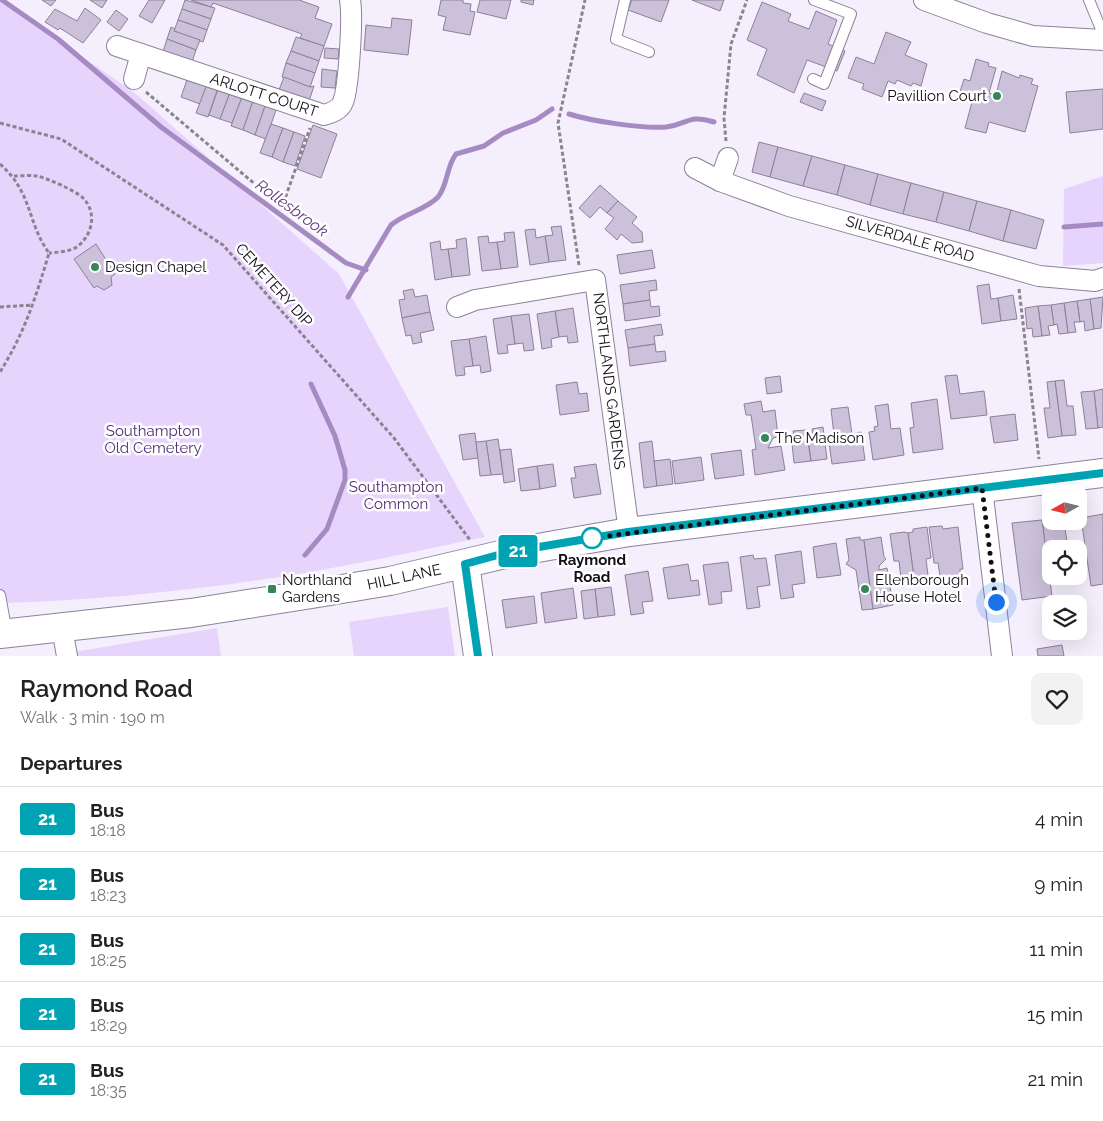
<!DOCTYPE html>
<meta charset="utf-8">
<style>
:root{--surface:#fff;--page:#f2f2f2;--text:#222;--muted:#767676;--line:#e0e0e0}
body{margin:0;font-family:Raleway,sans-serif;background:var(--page);color:var(--text);height:100vh;display:flex;flex-direction:column;font-size:19px;white-space:nowrap}
*{box-sizing:border-box;margin:0}
p{font-size:16px;color:var(--muted)}
.icon{flex:none;width:28px;height:28px;fill:none;stroke:currentColor;stroke-width:2;stroke-linecap:round;stroke-linejoin:round}
.map{position:relative;height:656px;overflow:hidden}
.details{display:flex;flex-direction:column;background:var(--surface);flex:1}
.details>*{flex:none}
.badge{padding:0 10px;border-radius:4px;font-size:18px;line-height:32px}
.needle{width:32px;rotate:262deg}
.tools{position:absolute;left:1042px;top:485px;display:grid;gap:10px}
.tools a{display:grid;place-items:center;width:45px;height:45px;border-radius:10px;background:var(--surface);box-shadow:0 5px 20px #0002;font-size:25px}
.you{position:absolute;width:25px;height:25px;margin:-12px;border:4px solid #fff;border-radius:50%;background:#1a73e8;box-shadow:0 0 0 8px #1a73e833}
.map>.badge{position:absolute;translate:-50% -50%;box-shadow:0 0 0 2px #fff}
h2{padding:0 20px;font-size:19px;line-height:45px}
.round{display:grid;place-items:center;flex:none;width:52px;height:52px;border-radius:10px;background:var(--page)}
.overview{display:flex;align-items:center;justify-content:space-between;height:85px;padding:0 20px}
h1{font-size:24px;font-weight:600;line-height:38px}
ul{padding:0;list-style:none}
li{display:flex;align-items:center;gap:15px;height:65px;padding:0 20px;border-top:1px solid var(--line)}
li div{flex:1}
li b{display:block;font-size:19px}
li em{font-style:normal}
li .badge{min-width:55px;font-weight:700;text-align:center}
.map>svg:first-child{display:block}
.green{fill:#e6d4fc}
.lines{fill:none;stroke-linecap:round;stroke-linejoin:round}
.stream{stroke:#a58bc2;stroke-width:5}
.building{fill:#ccc1da;stroke:#8b8198}
.lane-casing{stroke:#8c8299;stroke-width:12}
.street-casing{stroke:#8c8299;stroke-width:22}
.secondary-casing{stroke:#8c8299;stroke-width:30}
.path{stroke:#89848f;stroke-width:3;stroke-dasharray:4 2.5;stroke-linecap:butt}
.lane{stroke:#fff;stroke-width:10}
.street{stroke:#fff;stroke-width:20}
.secondary{stroke:#fff;stroke-width:28}
.line-casing{stroke:#fff;stroke-width:11}
.line{stroke:#00a3b4;stroke-width:8}
.walk{stroke:#120e16;stroke-width:5;stroke-dasharray:0 9}
.poi-dot{fill:#358759;stroke:#fff;stroke-width:2}
.stop-dot{fill:#fff;stroke:#00a3b4;stroke-width:2.5}
.labels{text-anchor:middle;dominant-baseline:central;stroke-width:5;stroke-linejoin:round;paint-order:stroke}
.street-label{font-size:15px;fill:#120e16;stroke:#fff}
.poi-label{font-size:15px;fill:#120e16;stroke:#fff;text-anchor:start}
.park-label{font-size:15px;fill:#512e71;stroke:#fff}
.stop-label{font-size:15px;font-weight:bold;fill:#120e16;stroke:#fff}
.water-label{font-size:16px;font-style:italic;fill:#5f3c80;stroke:#fff}
</style>
<div class="map">
<svg width="1103" height="656" viewBox="0 0 1103 656">
<rect width="100%" height="100%" fill="#f5eefd"/>
<g class="green">
<path d="M0,0L135,93L339,274L485,537C426,549 368,562 310,572C208,589 103,600 0,603Z"/>
<path d="M1103,176V263L1063,266L1064,189Z"/>
<path d="M448,607L455,656H354L349,622Z"/>
<path d="M217,628L221,656H74V652Z"/>
</g>
<g class="lines">
<g class="stream">
<path d="M2,0L58,39L161,127L346,263L366,270"/>
<path d="M569,114C591,121 643,129 666,127C689,124 688,114 714,122"/>
<path d="M1064,227L1103,224"/>
<path d="M348,297L391,225C405,213 426,210 438,197C448,185 446,167 456,154L484,146L503,133L536,120L552,109"/>
<path d="M305,555L327,529L345,480V470L335,436L311,384"/>
</g>
</g>
<g class="building">
<path d="M42,0H56L51,6Z"/>
<path d="M90,0H107L102,8Z"/>
<path d="M149,0H165L152,23L139,16Z"/>
<path d="M185,0L215,8L211,19L182,9Z"/>
<path d="M191,0H299L319,7L315,18L332,24L324,46L300,38L302,34L213,3L211,7Z"/>
<path d="M441,0H463V3L471,4L470,11L475,12L470,35L443,30L446,17L438,15Z"/>
<path d="M480,0H511L506,19L477,12Z"/>
<path d="M521,0H534L533,5L521,2Z"/>
<path d="M632,0H669L661,22L628,10Z"/>
<path d="M692,0H724L720,11Z"/>
<path d="M762,2L791,14L788,21L809,29L816,11L837,20L828,44L845,51L837,71L807,60L794,93L757,75L767,49L747,40Z"/>
<path d="M85,8L101,20L83,43L60,28L58,30L45,22L55,9L77,21Z"/>
<path d="M182,9L211,19L207,30L178,20Z"/>
<path d="M116,10L128,19L119,31L107,22Z"/>
<path d="M392,18L412,20L408,55L364,50L366,25L391,28Z"/>
<path d="M178,20L207,30L203,42L174,31Z"/>
<path d="M171,27L175,29L174,31L200,40L196,50L167,39Z"/>
<path d="M886,32L911,42L905,55L927,64L921,86L913,83L911,86L897,80L895,84L888,81L882,97L862,89L864,84L848,78L856,57L874,64Z"/>
<path d="M296,37L324,46L319,61L291,51Z"/>
<path d="M167,39L196,50L192,62L163,52Z"/>
<path d="M325,48L339,49L338,59L324,58Z"/>
<path d="M291,51L319,61L315,73L286,63Z"/>
<path d="M976,59L989,63L988,66L996,68L989,93L996,95L1002,71L1019,78L1020,75L1033,79L1031,84L1038,86L1025,132L989,122L986,133L965,128L972,102L958,98L964,79L970,81Z"/>
<path d="M286,63L315,73L310,87L282,77Z"/>
<path d="M322,69L337,71L335,88L321,87Z"/>
<path d="M188,77L207,84L200,104L181,97Z"/>
<path d="M284,77L310,87L314,86L309,101L279,90Z"/>
<path d="M207,84L218,88L208,117L196,113Z"/>
<path d="M219,86L231,90L220,119L209,115Z"/>
<path d="M1103,89V129L1070,133L1066,92Z"/>
<path d="M231,90L243,95L232,123L220,119Z"/>
<path d="M804,93L826,101L822,111L800,102Z"/>
<path d="M242,97L253,101L243,130L231,126Z"/>
<path d="M253,101L265,106L255,135L243,130Z"/>
<path d="M265,106L276,110L266,139L255,135Z"/>
<path d="M271,124L283,128L272,157L260,153Z"/>
<path d="M313,125L337,134L321,178L297,169Z"/>
<path d="M283,128L294,132L283,162L272,157Z"/>
<path d="M294,132L305,136L295,166L283,162Z"/>
<path d="M759,142L778,147L770,177L752,172Z"/>
<path d="M778,147L812,156L803,186L770,177Z"/>
<path d="M812,156L845,165L837,195L803,186Z"/>
<path d="M845,165L878,174L870,205L837,195Z"/>
<path d="M878,174L911,183L903,214L870,205Z"/>
<path d="M911,183L944,192L936,222L903,214Z"/>
<path d="M600,185L618,201L607,213L600,207L590,218L579,208Z"/>
<path d="M944,192L977,201L969,231L936,222Z"/>
<path d="M618,201L637,217L632,223L642,232L643,242L632,243L621,234L617,240L605,229L614,218L607,213Z"/>
<path d="M977,201L1011,210L1003,241L969,231Z"/>
<path d="M1011,210L1044,220L1036,249L1003,241Z"/>
<path d="M561,226L566,260L549,262L545,236L553,235L551,227Z"/>
<path d="M535,229L536,238L545,236L549,262L530,265L525,230Z"/>
<path d="M514,232L518,267L501,269L497,242L505,241L504,233Z"/>
<path d="M488,236L489,243L497,242L501,269L482,271L478,237Z"/>
<path d="M466,238L470,275L452,277L448,249L457,248L456,240Z"/>
<path d="M440,241L441,250L448,249L452,277L435,280L430,243Z"/>
<path d="M96,244L115,274L111,277L112,285L104,290L97,286L94,288L74,259Z"/>
<path d="M652,250L655,268L620,274L617,255Z"/>
<path d="M656,280L657,290L649,291L650,300L623,304L620,285Z"/>
<path d="M989,284L991,299L998,298L1001,321L982,324L977,286Z"/>
<path d="M413,289L415,297L427,295L430,312L402,318L399,300L405,299L403,291Z"/>
<path d="M1013,295L1017,319L1001,321L998,298Z"/>
<path d="M1103,297L1101,328L1094,329L1090,299Z"/>
<path d="M1090,299L1094,329L1085,331L1084,321L1080,322L1077,301Z"/>
<path d="M650,300L651,307L659,306L660,316L625,321L623,304Z"/>
<path d="M1077,301L1080,322H1074L1076,332L1068,333L1064,303Z"/>
<path d="M1064,303L1068,333L1059,334L1057,324L1054,325L1051,305Z"/>
<path d="M1051,305L1054,325L1048,326L1050,335L1042,336L1038,306Z"/>
<path d="M1038,306L1042,336L1033,337L1032,328L1027,329L1025,308Z"/>
<path d="M573,308L578,342L568,343L567,336L559,337L555,311Z"/>
<path d="M555,311L559,337L551,339L552,347L542,349L537,314Z"/>
<path d="M430,312L434,330L420,333L422,342L413,344L411,335L406,336L402,318Z"/>
<path d="M529,314L534,350L524,351L523,343L515,344L511,316Z"/>
<path d="M511,316L515,344L507,345L508,353L498,354L493,319Z"/>
<path d="M661,324L663,335L654,336L655,344L628,348L625,330Z"/>
<path d="M486,336L491,371L481,373L480,365L473,366L469,339Z"/>
<path d="M469,339L473,366L464,367L465,375L456,376L451,341Z"/>
<path d="M655,344L656,352L665,351L666,361L630,366L628,348Z"/>
<path d="M957,375L960,394L984,391L987,415L951,419L945,376Z"/>
<path d="M780,376L782,392L767,394L765,378Z"/>
<path d="M1064,380L1067,406H1073L1076,435L1062,436L1055,381Z"/>
<path d="M1055,381L1062,436L1048,438L1044,408H1050L1047,382Z"/>
<path d="M577,382L579,394L587,393L589,411L560,415L556,385Z"/>
<path d="M1103,389V427L1098,428L1094,391Z"/>
<path d="M1094,391L1098,428L1086,429L1081,392Z"/>
<path d="M937,399L943,449L913,453L910,428L914,427L911,403Z"/>
<path d="M761,401L763,412L775,410L778,437L773,438L768,448L781,446L785,470L755,475L752,450L756,449L751,415H746L744,404Z"/>
<path d="M888,404L891,429L900,428L904,455L873,460L869,432L875,431L874,427L878,426L875,406Z"/>
<path d="M848,407L852,434L861,432L865,460L832,464L828,436L834,435L831,409Z"/>
<path d="M1015,414L1018,440L994,443L990,417Z"/>
<path d="M823,427L827,459L811,461L808,437L813,436L812,429Z"/>
<path d="M806,430L811,461L794,463L791,434H794L793,431Z"/>
<path d="M475,433L478,458L463,460L459,435Z"/>
<path d="M498,439L503,474L491,475L486,441Z"/>
<path d="M486,441L491,475L480,476L476,442Z"/>
<path d="M652,441L657,486L644,488L639,443Z"/>
<path d="M511,449L515,481L504,483L500,450Z"/>
<path d="M741,450L744,475L715,479L711,454Z"/>
<path d="M701,457L704,480L675,484L672,461Z"/>
<path d="M670,459L673,484L657,486L654,461Z"/>
<path d="M553,464L556,486L540,489L537,466Z"/>
<path d="M596,464L601,494L574,498L571,478H576L574,467Z"/>
<path d="M537,466L540,489L521,491L518,469Z"/>
<path d="M1103,514V584L1091,586L1081,518Z"/>
<path d="M1051,518V521H1064L1068,549H1051V563L1050,554L1046,555L1042,520Z"/>
<path d="M1042,520L1052,596L1022,600L1012,523Z"/>
<path d="M942,526L943,529L958,527L963,569H960L961,581L941,583L938,563H934L929,527Z"/>
<path d="M927,527L931,558L926,559L929,583L915,585L908,533L913,532V529Z"/>
<path d="M904,532L908,533L915,585L902,587L899,561H894L890,534Z"/>
<path d="M860,537V540H864L873,609L862,610L856,570L846,564L849,560L846,539Z"/>
<path d="M881,537L884,557L886,559L879,566V570L887,568L893,605L873,609L864,540Z"/>
<path d="M836,543L841,575L817,578L813,547Z"/>
<path d="M801,551L805,583L792,585L794,597L781,599L775,555Z"/>
<path d="M753,555L754,559L766,558L770,585L757,587L760,607L747,609L740,557Z"/>
<path d="M728,562L732,591L721,592L722,603L709,605L703,565Z"/>
<path d="M688,564L691,581L698,580L700,595L668,599L663,568Z"/>
<path d="M648,571L653,601L642,602L644,613L631,615L625,575Z"/>
<path d="M611,587L615,615L598,617L595,589Z"/>
<path d="M573,588L577,618L545,623L541,593Z"/>
<path d="M595,589L598,617L584,619L581,591Z"/>
<path d="M534,596L537,623L506,628L502,600Z"/>
<path d="M1062,645L1064,656H1038L1037,649Z"/>
</g>
<g class="lines">
<defs>
<g id="lane">
<path d="M625,0L616,39L649,52"/>
<path d="M1089,0L1103,34"/>
<path d="M813,79L824,84L851,14L814,0"/>
<path d="M0,595L7,633"/>
</g>
<g id="street">
<path d="M924,0L987,23L1033,36L1103,40"/>
<path d="M117,46L324,115C331,113 340,110 343,102C349,87 353,17 350,0"/>
<path d="M134,79L141,54"/>
<path d="M695,168L720,181L789,206L1039,276L1095,281L1103,278"/>
<path d="M720,181L728,158"/>
<path d="M457,307L475,300L595,280L629,532"/>
<path d="M982,488L1002,656"/>
<path d="M62,628L67,656"/>
</g>
<g id="secondary">
<path d="M465,564L478,656"/>
<path d="M0,634L191,613L318,593L390,581L509,553L629,532L1103,473"/>
</g>
</defs>
<use href="#lane" class="lane-casing"/>
<use href="#street" class="street-casing"/>
<use href="#secondary" class="secondary-casing"/>
<g class="path">
<path d="M146,92L282,207L310,128"/>
<path d="M0,123L61,139L223,245L394,438L470,540"/>
<path d="M726,141L724,118L731,44L747,0"/>
<path d="M0,164C33,193 27,223 49,253C36,297 24,334 0,372"/>
<path d="M14,176C21,176 30,175 37,176C47,178 76,191 83,198C97,212 93,234 78,246C71,252 58,252 49,253"/>
<path d="M579,265L558,123L585,0"/>
<path d="M1019,289L1039,459"/>
<path d="M0,307L33,305"/>
</g>
<use href="#lane" class="lane"/>
<use href="#street" class="street"/>
<use href="#secondary" class="secondary"/>
</g>
<g class="lines">
<defs>
<path id="line" d="M478,656L465,564L509,552L628,532L1103,473"/>
</defs>
<use href="#line" class="line-casing"/>
<use href="#line" class="line"/>
<path class="walk" d="M592,538L982,488L996,602"/>
</g>
<g class="poi-dot">
<circle cx="997" cy="96" r="5"/>
<circle cx="95" cy="267" r="5"/>
<circle cx="765" cy="438" r="5"/>
<rect x="267" y="584" width="10" height="10" rx="2.5"/>
<circle cx="865" cy="589" r="5"/>
</g>
<circle class="stop-dot" cx="592" cy="538" r="10"/>
<g class="labels">
<g class="street-label">
<text transform="translate(264 95) rotate(18)">ARLOTT COURT</text>
<text transform="translate(910 239) rotate(16)">SILVERDALE ROAD</text>
<text transform="translate(274 285) rotate(48)">CEMETERY DIP</text>
<text transform="translate(609 381) rotate(83)">NORTHLANDS GARDENS</text>
<text transform="translate(404 577) rotate(-12)">HILL LANE</text>
</g>
<g class="poi-label">
<text x="987" y="96" text-anchor="end">Pavillion Court</text>
<text x="105" y="267">Design Chapel</text>
<text x="775" y="438">The Madison</text>
<text x="282" y="580">Northland<tspan x="282" dy="17">Gardens</tspan></text>
<text x="875" y="580">Ellenborough<tspan x="875" dy="17">House Hotel</tspan></text>
</g>
<g class="park-label">
<text x="153" y="431">Southampton<tspan x="153" dy="17">Old Cemetery</tspan></text>
<text x="396" y="487">Southampton<tspan x="396" dy="17">Common</tspan></text>
</g>
<g class="stop-label">
<text x="592" y="560">Raymond<tspan x="592" dy="17">Road</tspan></text>
</g>
<g class="water-label">
<text transform="translate(292 208) rotate(36)">Rollesbrook</text>
</g>
</g>
</svg>
<div class="tools">
<a><svg class="needle" viewBox="-14 -14 28 28"><path d="M0-13l5 13h-10z" fill="#e53935"/><path d="M0 13l5-13h-10z" fill="#767676"/></svg></a>
<a><svg class="icon" aria-label="locate" viewBox="0 0 24 24"><circle cx="12" cy="12" r="6"/><path d="M12 2v4M12 18v4M2 12h4M18 12h4"/></svg></a>
<a><svg class="icon" aria-label="layers" viewBox="0 0 24 24"><path d="M12 4l9 5-9 5-9-5zM3 14l9 5 9-5"/></svg></a>
</div>
<div class="you" style="left:996px;top:602px"></div>
<b class="badge" style="left:518px;top:551px;background:#00a3b4;color:#fff">21</b>
</div>
<section class="details">
<div class="overview"><div><h1>Raymond Road</h1><p>Walk · 3 min · 190 m</p></div><a class="round"><svg class="icon" aria-label="heart" viewBox="0 0 24 24"><path d="M12 20l-8-8c-3-5 5-10 8-4 3-6 11-1 8 4z"/></svg></a></div>
<h2>Departures</h2>
<ul>
<li><span class="badge" style="background:#00a3b4;color:#fff">21</span><div><b>Bus</b><p>18:18</p></div><em>4 min</em></li>
<li><span class="badge" style="background:#00a3b4;color:#fff">21</span><div><b>Bus</b><p>18:23</p></div><em>9 min</em></li>
<li><span class="badge" style="background:#00a3b4;color:#fff">21</span><div><b>Bus</b><p>18:25</p></div><em>11 min</em></li>
<li><span class="badge" style="background:#00a3b4;color:#fff">21</span><div><b>Bus</b><p>18:29</p></div><em>15 min</em></li>
<li><span class="badge" style="background:#00a3b4;color:#fff">21</span><div><b>Bus</b><p>18:35</p></div><em>21 min</em></li>
</ul>
</section>
